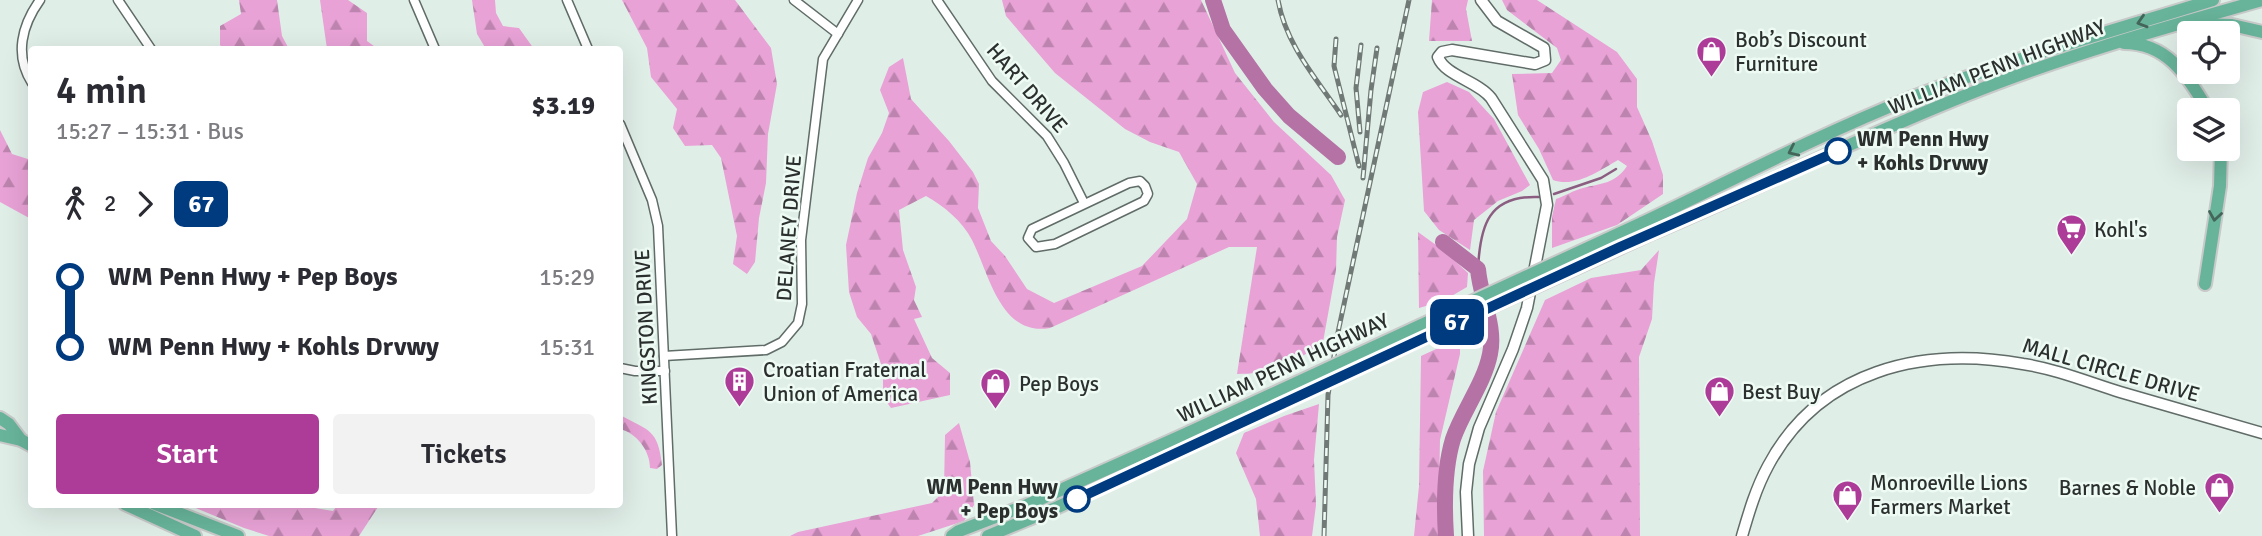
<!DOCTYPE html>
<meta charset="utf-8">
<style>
:root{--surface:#fff;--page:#f2f2f3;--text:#2b2b33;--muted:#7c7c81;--accent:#ad3c98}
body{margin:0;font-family:Signika,sans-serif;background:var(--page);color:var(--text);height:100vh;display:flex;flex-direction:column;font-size:26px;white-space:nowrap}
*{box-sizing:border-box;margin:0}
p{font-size:23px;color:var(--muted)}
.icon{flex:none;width:38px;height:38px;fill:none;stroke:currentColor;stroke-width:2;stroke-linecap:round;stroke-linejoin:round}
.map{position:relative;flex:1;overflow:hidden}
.panel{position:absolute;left:28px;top:46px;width:595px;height:462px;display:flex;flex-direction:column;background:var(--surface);border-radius:7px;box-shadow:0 7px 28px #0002}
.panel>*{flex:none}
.badge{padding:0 14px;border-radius:10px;font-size:24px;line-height:46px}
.buttons{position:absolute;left:2177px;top:21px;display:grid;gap:14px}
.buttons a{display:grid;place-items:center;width:63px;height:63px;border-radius:7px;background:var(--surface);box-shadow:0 7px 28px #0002;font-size:35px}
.map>.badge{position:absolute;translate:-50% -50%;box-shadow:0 0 0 4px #fff}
.legs{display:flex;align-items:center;gap:10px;height:77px;padding:0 28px;font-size:23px}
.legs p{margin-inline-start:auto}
.overview{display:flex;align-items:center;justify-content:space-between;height:119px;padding:0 28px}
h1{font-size:38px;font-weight:600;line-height:52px}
.action{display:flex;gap:14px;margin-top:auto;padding:14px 28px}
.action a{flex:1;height:80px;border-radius:7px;background:var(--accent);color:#fff;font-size:28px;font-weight:600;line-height:80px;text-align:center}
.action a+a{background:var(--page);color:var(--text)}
ul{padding:0 28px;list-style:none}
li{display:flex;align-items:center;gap:24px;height:70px;font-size:26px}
li i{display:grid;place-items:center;width:10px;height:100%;margin:0 9px;background:currentColor}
li i::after{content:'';width:18px;height:18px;margin:-9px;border:5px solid;border-radius:50%;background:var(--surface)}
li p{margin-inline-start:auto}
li:first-child i{background:linear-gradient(#0000 50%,currentColor 0)}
li:last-child i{background:linear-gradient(currentColor 50%,#0000 0)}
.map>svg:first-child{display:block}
.forest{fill:url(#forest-firs)}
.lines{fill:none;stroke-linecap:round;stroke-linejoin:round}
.stream{stroke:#8b5e81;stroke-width:2.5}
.river{stroke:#b472a5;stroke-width:16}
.minor-casing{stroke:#606c67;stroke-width:11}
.tertiary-casing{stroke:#606c67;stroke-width:13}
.trunk-casing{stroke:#c8c9c9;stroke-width:16}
.minor{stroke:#fff;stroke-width:8}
.tertiary{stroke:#fff;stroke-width:10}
.trunk{stroke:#68b49b;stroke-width:12}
.rail-casing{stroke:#717976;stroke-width:5}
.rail{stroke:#eefbf5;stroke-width:2.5;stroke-dasharray:8;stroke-linecap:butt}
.trunk-bridge-casing{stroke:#c8c9c9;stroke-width:16;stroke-linecap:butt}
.trunk-bridge{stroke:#68b49b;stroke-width:12}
.oneway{stroke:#43655a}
.line-1-casing{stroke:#fff;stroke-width:16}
.line-1{stroke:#003b80;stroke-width:10}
.stop-1-dot{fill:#fff;stroke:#003b80;stroke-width:3.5}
.labels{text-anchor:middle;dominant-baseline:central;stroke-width:5;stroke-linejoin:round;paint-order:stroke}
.poi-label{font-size:21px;fill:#2b302e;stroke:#eefbf5;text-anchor:start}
.street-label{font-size:21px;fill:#2b302e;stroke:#eefbf5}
.stop-label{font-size:21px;font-weight:bold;fill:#2b302e;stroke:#eefbf5;text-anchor:start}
</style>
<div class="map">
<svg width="2262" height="536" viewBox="0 0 2262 536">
<defs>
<pattern id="forest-firs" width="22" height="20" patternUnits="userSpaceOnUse" patternTransform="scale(1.75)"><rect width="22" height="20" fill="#e8a2d6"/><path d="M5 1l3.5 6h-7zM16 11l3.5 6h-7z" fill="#bc84ae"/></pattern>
</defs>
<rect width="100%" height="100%" fill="#e0eee8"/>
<g class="forest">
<path d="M239,0H277L282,36L289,49H223L220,45V26L241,14Z"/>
<path d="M320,0H348L367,13V41L378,49H327Z"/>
<path d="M472,0H495L496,13L503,26L519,28L534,49H486L477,34Z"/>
<path d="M622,0H735L771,48L777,84L768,134L766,183L759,218L755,262L747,274L733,264L737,236L721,158L712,145L685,146L673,128L677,109L651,77L647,48Z"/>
<path d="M1002,0H1201L1235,73L1274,122L1331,175L1345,200L1337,237L1336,270L1323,342C1289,366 1279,373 1237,374L1257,247H1229L1050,328C1000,337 989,273 972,240C962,221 944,206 926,196L899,210L903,250L916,287L914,300L922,317L914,319L932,358L950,373V395L891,408L883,397V370L871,334L857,317L849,292L846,245L857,193L868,158L882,133L889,113L880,90L889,67L903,58L911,99L949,141L973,172L979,184L978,208L991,241L1005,256L1027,289L1054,303L1142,266L1187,219L1197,184L1179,152L1150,142L1125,129L1055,73L1006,16Z"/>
<path d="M1432,0H1468L1466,9L1472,41H1429Z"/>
<path d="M1502,0H1537L1617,52L1637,79V107L1652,141L1663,175V194L1617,225L1552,248V217L1556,199C1565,196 1574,190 1583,188C1602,183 1615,184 1627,166L1618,160C1599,171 1575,188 1553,180L1539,149L1518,115L1512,74L1552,73L1561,60L1557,48L1507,10Z"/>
<path d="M1447,82L1469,92L1494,119L1530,185L1522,191L1498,201L1474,220L1470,250L1439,230L1424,211L1418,112L1423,92Z"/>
<path d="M0,130L12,154L31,160V219L0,202Z"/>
<path d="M1418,232L1443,250L1468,273L1467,287L1443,301L1419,308Z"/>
<path d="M1659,250L1654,283L1652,319L1639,357L1640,536H1484L1483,471L1496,412L1545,300L1591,278L1641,270Z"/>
<path d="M1460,338V354L1440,440L1438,536H1414L1419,486L1421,356Z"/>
<path d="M1319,404L1314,460L1316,505L1312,536H1260L1256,499L1236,453L1244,433L1284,416Z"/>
<path d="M620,415C649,431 658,429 662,465L657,469L650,468C650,450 636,433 620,429Z"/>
<path d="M959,423L970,462L974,505L964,521L918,536H790L798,532L932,503L944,491L945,435Z"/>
<path d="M186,504H291L333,511L338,504H380L359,536H269L244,528Z"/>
</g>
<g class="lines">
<g class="stream">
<path d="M1554,194L1601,178L1616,169"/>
<path d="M1478,269C1480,226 1488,195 1539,197"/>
</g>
<g class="river">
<path d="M1213,0L1223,30L1265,89L1289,116L1338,157"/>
<path d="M1443,242L1478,269C1480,297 1496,325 1490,354C1484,384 1463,410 1453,439C1444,469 1444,505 1446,536"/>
</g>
<defs>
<g id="minor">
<path d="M118,0L151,49"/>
<path d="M414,0L435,49"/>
<path d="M567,0L588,49"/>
<path d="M794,0L838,34"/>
<path d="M937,0L992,81L1047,136L1064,163L1084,203"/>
<path d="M32,83C14,55 22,25 40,0"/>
<path d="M620,124L652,200L658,226L672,536"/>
<path d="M1140,181L1145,186L1148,194L1144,201L1055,244L1036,247L1028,238L1032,229L1129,183Z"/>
<path d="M664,356L766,350L782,342L798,323L802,304L801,240L823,59L858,0"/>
<path d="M620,368L635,371H665"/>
</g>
<g id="tertiary">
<path d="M1468,536L1466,492L1469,464L1479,428L1513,349L1527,308L1547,205L1543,180L1491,98C1478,81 1445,76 1438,57L1442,52L1452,50L1535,64L1545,60L1544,48L1497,21L1481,0"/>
<path d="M1742,536C1749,512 1756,488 1768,466C1819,370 1922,346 2023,364C2056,369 2088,382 2120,392C2167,406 2215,419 2262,433"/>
</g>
<g id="trunk">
<path d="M2192,24L2232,25L2262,32"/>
<path d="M2124,43C2168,43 2187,76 2208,110"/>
<path d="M1642,223C1732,180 1821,134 1913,97C2011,59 2112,31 2213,0"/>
<path d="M1648,235C1755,190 1860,137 1969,94C2064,56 2163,28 2262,0"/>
<path d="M2205,284L2220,186L2221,149"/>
<path d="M0,418L9,424L21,440"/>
<path d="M0,435L21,440L32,446"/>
<path d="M125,504L195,536"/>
<path d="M155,504L238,536"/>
<path d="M952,536L959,531L1027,505L1190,432"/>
<path d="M988,536L1058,507L1195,443"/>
</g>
</defs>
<use href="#minor" class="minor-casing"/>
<use href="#tertiary" class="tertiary-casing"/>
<use href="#trunk" class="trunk-casing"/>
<use href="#minor" class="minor"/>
<use href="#tertiary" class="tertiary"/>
<use href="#trunk" class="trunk"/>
<defs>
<g id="rail">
<path d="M1278,0C1286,45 1316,78 1341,115"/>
<path d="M1336,39L1334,66L1359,166"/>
<path d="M1360,132L1356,88L1361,45"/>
<path d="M1363,178L1371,90L1377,48"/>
<path d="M1324,536L1328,395L1337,337L1409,0"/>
</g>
</defs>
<use href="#rail" class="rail-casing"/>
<use href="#rail" class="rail"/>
<defs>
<g id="trunk-bridge">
<path d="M1190,432L1642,223"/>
<path d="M1195,443L1648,235"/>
</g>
</defs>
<use href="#trunk-bridge" class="trunk-bridge-casing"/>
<use href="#trunk-bridge" class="trunk-bridge"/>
</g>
<defs><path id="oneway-chevron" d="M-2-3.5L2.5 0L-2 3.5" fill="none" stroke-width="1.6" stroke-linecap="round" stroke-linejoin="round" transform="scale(1.75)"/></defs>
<g class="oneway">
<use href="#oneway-chevron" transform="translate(2142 22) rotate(163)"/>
<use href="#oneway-chevron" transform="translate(1793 151) rotate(155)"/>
<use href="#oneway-chevron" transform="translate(2215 216) rotate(99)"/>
</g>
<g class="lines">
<defs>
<path id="line-1" d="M1077,499L1620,247L1838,151"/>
</defs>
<use href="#line-1" class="line-1-casing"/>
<use href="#line-1" class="line-1"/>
</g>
<defs>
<symbol id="shop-pin" viewBox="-11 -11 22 30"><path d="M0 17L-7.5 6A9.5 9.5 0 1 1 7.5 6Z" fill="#ad3c98" stroke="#eefbf5"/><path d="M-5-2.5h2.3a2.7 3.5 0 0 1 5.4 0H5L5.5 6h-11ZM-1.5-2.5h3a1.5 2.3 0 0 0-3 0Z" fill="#fff"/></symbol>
<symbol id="supermarket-pin" viewBox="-11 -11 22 30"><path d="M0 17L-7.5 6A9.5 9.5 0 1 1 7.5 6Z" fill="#ad3c98" stroke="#eefbf5"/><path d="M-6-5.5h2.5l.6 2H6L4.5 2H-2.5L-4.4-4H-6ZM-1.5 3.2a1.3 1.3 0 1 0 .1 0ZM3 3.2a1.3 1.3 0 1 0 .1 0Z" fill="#fff"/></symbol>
<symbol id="building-pin" viewBox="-11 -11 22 30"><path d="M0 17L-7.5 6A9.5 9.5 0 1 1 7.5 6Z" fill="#ad3c98" stroke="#eefbf5"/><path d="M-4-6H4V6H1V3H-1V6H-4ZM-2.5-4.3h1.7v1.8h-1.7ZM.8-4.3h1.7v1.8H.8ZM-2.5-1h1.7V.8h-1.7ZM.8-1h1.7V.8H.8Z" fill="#fff"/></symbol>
</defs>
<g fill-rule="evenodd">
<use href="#shop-pin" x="1694" y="34" width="35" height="47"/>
<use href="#supermarket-pin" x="2054" y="212" width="35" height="47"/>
<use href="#building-pin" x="722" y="364" width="35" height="47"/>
<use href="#shop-pin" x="978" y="366" width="35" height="47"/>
<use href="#shop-pin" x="1702" y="374" width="35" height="47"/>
<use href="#shop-pin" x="2202" y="470" width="35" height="47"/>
<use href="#shop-pin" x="1830" y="478" width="35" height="47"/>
</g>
<g class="stop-1-dot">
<circle cx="1838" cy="151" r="12"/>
<circle cx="1077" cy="499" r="12"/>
</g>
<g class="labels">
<g class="poi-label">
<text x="1735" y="40">Bob’s Discount<tspan x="1735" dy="24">Furniture</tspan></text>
<text x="2094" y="230">Kohl's</text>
<text x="763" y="370">Croatian Fraternal<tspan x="763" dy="24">Union of America</tspan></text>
<text x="1019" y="384">Pep Boys</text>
<text x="1742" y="392">Best Buy</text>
<text x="1870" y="483">Monroeville Lions<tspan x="1870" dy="24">Farmers Market</tspan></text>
<text x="2196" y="488" text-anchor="end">Barnes &amp; Noble</text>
</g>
<g class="street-label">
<text transform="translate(1997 67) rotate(-21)">WILLIAM PENN HIGHWAY</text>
<text transform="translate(1027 88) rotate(49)">HART DRIVE</text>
<text transform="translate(789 228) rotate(-86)">DELANEY DRIVE</text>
<text transform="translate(646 327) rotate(-93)">KINGSTON DRIVE</text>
<text transform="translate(1283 368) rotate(-25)">WILLIAM PENN HIGHWAY</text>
<text transform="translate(2111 370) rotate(16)">MALL CIRCLE DRIVE</text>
</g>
<g class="stop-label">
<text x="1857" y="139">WM Penn Hwy<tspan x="1857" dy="24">+ Kohls Drvwy</tspan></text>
<text x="1058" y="487" text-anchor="end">WM Penn Hwy<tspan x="1058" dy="24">+ Pep Boys</tspan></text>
</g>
</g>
</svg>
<div class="buttons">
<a><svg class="icon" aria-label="locate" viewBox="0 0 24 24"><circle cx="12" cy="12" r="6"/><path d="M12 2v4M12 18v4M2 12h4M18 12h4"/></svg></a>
<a><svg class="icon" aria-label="layers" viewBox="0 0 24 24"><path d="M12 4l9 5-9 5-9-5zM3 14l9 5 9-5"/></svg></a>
</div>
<b class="badge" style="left:1457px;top:322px;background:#003b80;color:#fff">67</b>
<section class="panel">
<div class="overview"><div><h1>4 min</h1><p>15:27 – 15:31 · Bus</p></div><b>$3.19</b></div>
<div class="legs"><svg class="icon" aria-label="walk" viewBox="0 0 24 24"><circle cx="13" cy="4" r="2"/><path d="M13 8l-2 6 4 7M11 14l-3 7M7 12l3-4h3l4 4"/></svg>2<svg class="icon" aria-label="forward" viewBox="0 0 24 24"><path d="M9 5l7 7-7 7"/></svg><b class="badge" style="background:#003b80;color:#fff">67</b></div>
<ul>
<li><i style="color:#003b80"></i><b>WM Penn Hwy + Pep Boys</b><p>15:29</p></li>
<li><i style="color:#003b80"></i><b>WM Penn Hwy + Kohls Drvwy</b><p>15:31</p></li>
</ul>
<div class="action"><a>Start</a><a>Tickets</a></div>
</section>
</div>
